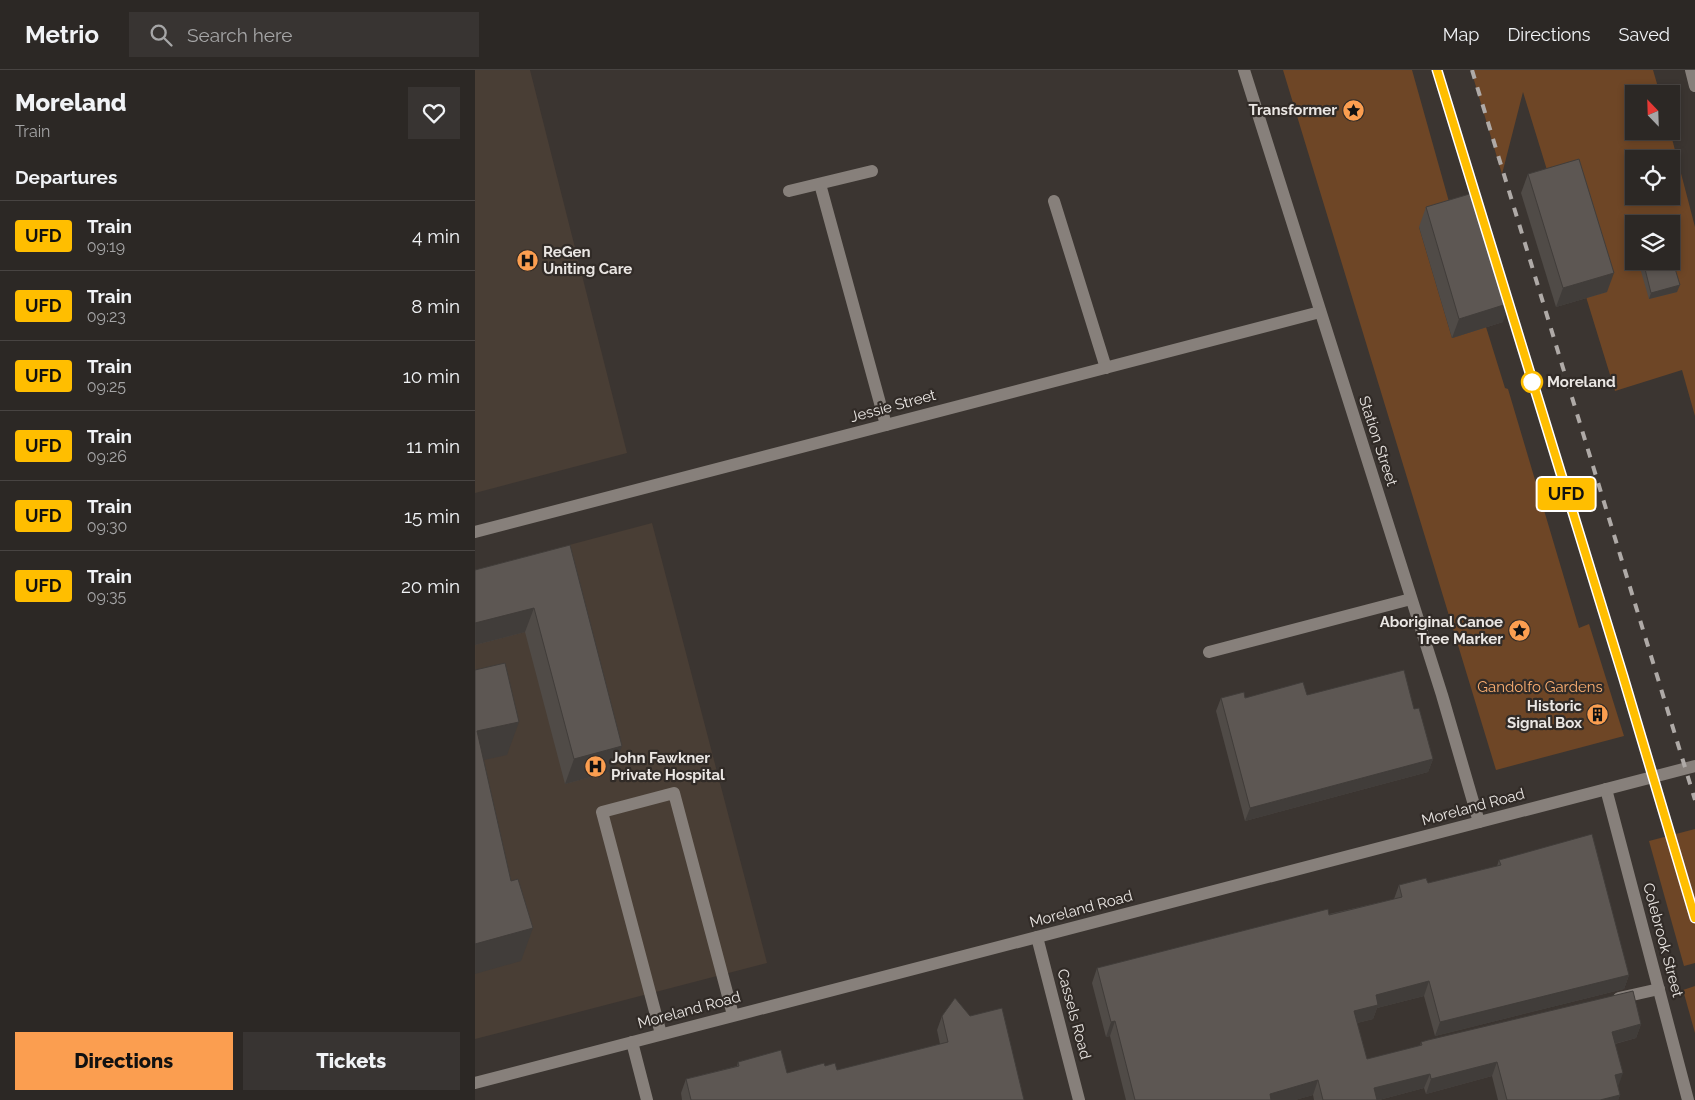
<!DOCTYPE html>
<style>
:root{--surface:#2c2825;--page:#383432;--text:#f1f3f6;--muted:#a6a6a7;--line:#484442;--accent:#fb9e50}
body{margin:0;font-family:Raleway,sans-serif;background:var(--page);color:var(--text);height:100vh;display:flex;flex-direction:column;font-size:19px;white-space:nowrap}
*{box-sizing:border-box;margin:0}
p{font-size:16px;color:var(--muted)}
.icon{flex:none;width:28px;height:28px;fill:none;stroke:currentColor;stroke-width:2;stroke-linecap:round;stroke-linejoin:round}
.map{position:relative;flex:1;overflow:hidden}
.sheet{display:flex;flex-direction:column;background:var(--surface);width:475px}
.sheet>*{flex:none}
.badge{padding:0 10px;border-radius:4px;font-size:18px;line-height:32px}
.needle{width:32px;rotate:337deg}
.controls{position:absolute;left:1150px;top:15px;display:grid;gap:10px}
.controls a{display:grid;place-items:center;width:55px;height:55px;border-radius:0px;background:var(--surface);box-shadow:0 2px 8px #0003,0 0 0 1px var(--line);font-size:25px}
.map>.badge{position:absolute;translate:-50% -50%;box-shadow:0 0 0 2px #fff}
h2{padding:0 15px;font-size:19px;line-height:45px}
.round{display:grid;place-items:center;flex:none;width:52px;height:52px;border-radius:0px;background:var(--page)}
.overview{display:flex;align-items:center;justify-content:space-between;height:85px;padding:0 15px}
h1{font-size:24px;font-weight:800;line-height:38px}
.action{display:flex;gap:10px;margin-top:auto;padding:10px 15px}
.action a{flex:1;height:58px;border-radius:0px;background:var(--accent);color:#111;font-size:20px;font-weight:800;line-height:58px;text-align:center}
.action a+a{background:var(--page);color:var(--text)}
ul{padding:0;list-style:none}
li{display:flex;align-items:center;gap:15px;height:70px;padding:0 15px;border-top:1px solid var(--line)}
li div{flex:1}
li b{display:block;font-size:19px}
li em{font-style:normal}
li .badge{min-width:55px;font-weight:700;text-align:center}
header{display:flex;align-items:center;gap:30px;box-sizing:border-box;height:70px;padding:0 25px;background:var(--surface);border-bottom:1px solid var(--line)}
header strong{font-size:24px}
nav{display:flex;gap:28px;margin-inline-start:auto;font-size:18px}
.search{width:350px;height:45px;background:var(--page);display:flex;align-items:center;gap:12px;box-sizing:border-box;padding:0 18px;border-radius:0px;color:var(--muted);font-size:19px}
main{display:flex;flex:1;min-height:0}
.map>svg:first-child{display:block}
.built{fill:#493e35}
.green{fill:#6e4626;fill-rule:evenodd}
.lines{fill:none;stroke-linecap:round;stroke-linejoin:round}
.service{stroke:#87807b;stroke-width:12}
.minor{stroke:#87807b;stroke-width:12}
.secondary{stroke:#87807b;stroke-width:12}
.rail{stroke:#afaaa7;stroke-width:4;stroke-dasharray:9 9;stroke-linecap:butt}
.wall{fill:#504b47}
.shaded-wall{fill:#413d3a}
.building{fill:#5d5753;stroke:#413d3a}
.line-casing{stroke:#fff;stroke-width:11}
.line{stroke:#ffbe00;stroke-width:8}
.stop-dot{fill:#fff;stroke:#ffbe00;stroke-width:2.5}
.labels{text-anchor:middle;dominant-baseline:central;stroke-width:4.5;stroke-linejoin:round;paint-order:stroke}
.poi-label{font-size:15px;font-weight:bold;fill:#eae6e3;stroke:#312b27;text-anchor:end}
.stop-label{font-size:15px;font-weight:bold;fill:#eae6e3;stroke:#312b27;text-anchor:start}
.street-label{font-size:15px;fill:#eae6e3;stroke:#312b27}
.park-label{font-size:15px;fill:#fcaf71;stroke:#312b27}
</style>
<header>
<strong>Metrio</strong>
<div class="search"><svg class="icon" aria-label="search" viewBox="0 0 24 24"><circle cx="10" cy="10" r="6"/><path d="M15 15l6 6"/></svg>Search here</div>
<nav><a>Map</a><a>Directions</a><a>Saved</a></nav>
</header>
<main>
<section class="sheet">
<div class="overview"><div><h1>Moreland</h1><p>Train</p></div><a class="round"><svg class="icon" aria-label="heart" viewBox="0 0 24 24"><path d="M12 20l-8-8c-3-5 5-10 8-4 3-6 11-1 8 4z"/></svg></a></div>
<h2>Departures</h2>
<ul>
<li><span class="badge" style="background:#ffbe00;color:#111">UFD</span><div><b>Train</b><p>09:19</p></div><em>4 min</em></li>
<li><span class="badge" style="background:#ffbe00;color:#111">UFD</span><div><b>Train</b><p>09:23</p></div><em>8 min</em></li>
<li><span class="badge" style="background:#ffbe00;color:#111">UFD</span><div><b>Train</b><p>09:25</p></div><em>10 min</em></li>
<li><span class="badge" style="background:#ffbe00;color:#111">UFD</span><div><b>Train</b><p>09:26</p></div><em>11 min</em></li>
<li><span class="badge" style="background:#ffbe00;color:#111">UFD</span><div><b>Train</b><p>09:30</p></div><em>15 min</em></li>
<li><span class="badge" style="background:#ffbe00;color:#111">UFD</span><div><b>Train</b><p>09:35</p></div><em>20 min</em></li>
</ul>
<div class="action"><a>Directions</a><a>Tickets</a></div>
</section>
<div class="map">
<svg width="1220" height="1030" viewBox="0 0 1220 1030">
<rect width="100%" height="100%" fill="#3b3531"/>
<g class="built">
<path d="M0,0H55L152,383L0,423Z"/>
<path d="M177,453L292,893L0,969V500Z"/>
</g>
<g class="green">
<path d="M808,0H937L978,146L944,157L977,268L1011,257L1030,318L1033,319L1104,558L1114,554L1149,666L1021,700Z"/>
<path d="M996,0H1178L1185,24H1159V61H1195L1220,157V346L1207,300L1140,321L1048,22L1027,104ZM1159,89H1196V126H1159ZM1159,154H1196V191H1159Z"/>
<path d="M1220,759V893L1209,896L1174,771Z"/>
<path d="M1220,916V963L1208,920Z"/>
</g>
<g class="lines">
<g class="service">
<path d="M345,114L411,355"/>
<path d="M314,121L397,101"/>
<path d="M579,131L631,298"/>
<path d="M734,582L936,529"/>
<path d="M1144,928L1184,919"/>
<path d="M186,964L127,742L199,723L258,945"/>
</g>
<g class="minor">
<path d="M769,0L967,625L1004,752"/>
<path d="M1216,0L1220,16"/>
<path d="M0,462L845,242"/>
<path d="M1131,719L1213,1030"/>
<path d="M562,867L604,1030"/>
<path d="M157,972L172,1030"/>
</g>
<path class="secondary" d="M0,1013L1220,696"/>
<g class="rail">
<path d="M962,0L1003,135"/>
<path d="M997,0L1220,730"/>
<path d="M1030,224L1148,606L1220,848"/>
</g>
</g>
<g class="wall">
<path d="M1053,104L1132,222L1081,237L1046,123Z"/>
<path d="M951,137L1028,252L977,268L944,157Z"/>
<path d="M1167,191L1202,222L1174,229L1165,198Z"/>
<path d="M95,475L138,701L90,714L50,562L0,575Z"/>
<path d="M832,625L939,639L958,689L953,702L770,751L741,641L746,628Z"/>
<path d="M1024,790L1154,905L1149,919L960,966L949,926L902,938L898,949L882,953L892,989L945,976L946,972L1166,954L1161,968L1140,974L1143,1017L1145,1025L1143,1030H1023L1017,1006L951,1024L949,1018L904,1030H839L838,1025L820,1030H651L635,966L631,967L617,913L622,898L919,829L924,815L953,813L1022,796Z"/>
<path d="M467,946L549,1030H207L206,1023L211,1009L262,996L263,992L312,1003L362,1000L465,974L462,960Z"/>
</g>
<g class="shaded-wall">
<path d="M1139,203L1132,222L1081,237L1088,218Z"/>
<path d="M1205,215L1202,222L1174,229L1176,223Z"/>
<path d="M1035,233L1028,252L977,268L984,249Z"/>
<path d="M59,538L50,562L0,575V553Z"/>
<path d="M44,652L32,685L0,692L2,661Z"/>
<path d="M147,676L138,701L90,714L99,689Z"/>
<path d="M958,689L953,702L770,751L775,738Z"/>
<path d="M58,858L46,891L0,904V874Z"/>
<path d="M1154,905L1149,919L960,966L965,952Z"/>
<path d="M954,911L949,926L902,938L898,949L874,955L879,941L901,925Z"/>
<path d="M640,951L635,966L631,967L636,952Z"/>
<path d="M1166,954L1161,968L1131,976L1137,962Z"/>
<path d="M1022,992L1017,1006L951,1024L956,1009Z"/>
<path d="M1148,1003L1143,1017L1140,1005Z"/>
<path d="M955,1004L949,1018L904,1030H895L899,1018Z"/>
<path d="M843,1010L838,1025L820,1030H793L795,1024Z"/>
<path d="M1145,1025L1143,1030H1125Z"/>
</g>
<g class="building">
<path d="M1104,89L1139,203L1088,218L1053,104Z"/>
<path d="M1001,122L1035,233L984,249L951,137Z"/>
<path d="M1196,185L1205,215L1176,223L1168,191H1196Z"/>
<path d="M95,475L147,676L99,689L59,538L0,553V500Z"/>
<path d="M30,593L44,652L2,661L36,811L43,809L58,858L0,874V600Z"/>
<path d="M929,600L939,639L944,638L958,689L775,738L746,628L769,622L770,628L828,612L832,625Z"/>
<path d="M1117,764L1154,905L965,952L954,911L901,925L903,935L879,941L892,989L947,975L946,972L953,970L1158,921L1166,954L1137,962L1148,1003L1140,1005L1145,1025L1125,1030H1032L1022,992L956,1009L955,1004L899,1018L902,1030H848L843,1010L795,1024L796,1030H660L640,951L636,952L622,898L853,839L854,845L927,827L924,815L951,808L953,813L1026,795L1024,790Z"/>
<path d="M480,928L495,946L527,938L549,1030H216L211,1009L264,996L263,992L306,980L312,1003L349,993L350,996L360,993L362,1000L473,972L467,946Z"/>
</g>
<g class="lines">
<defs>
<path id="line" d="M962,0L1148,606L1220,848"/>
</defs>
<use href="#line" class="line-casing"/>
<use href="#line" class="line"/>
</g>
<defs>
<symbol id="sight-disc" viewBox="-11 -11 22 22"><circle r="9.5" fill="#fb9e50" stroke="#312b27"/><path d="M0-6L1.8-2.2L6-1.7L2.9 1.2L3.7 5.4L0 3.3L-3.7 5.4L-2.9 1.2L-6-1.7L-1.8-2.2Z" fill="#111"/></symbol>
<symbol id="hospital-disc" viewBox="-11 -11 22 22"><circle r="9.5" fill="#fb9e50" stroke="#312b27"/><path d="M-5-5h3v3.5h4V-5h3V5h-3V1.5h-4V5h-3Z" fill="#111"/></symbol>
<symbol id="building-disc" viewBox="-11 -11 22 22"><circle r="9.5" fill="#fb9e50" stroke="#312b27"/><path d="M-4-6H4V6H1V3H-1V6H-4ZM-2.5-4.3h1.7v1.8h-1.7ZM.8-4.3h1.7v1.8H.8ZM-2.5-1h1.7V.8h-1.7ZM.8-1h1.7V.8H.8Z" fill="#111"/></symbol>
</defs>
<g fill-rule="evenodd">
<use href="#sight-disc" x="866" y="28" width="25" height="25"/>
<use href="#hospital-disc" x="40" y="178" width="25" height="25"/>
<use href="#sight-disc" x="1032" y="548" width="25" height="25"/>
<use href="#building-disc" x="1110" y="632" width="25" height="25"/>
<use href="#hospital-disc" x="108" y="684" width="25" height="25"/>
</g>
<circle class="stop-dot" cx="1057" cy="312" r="10"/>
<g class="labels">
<g class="poi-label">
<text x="862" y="40">Transformer</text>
<text x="68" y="182" text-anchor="start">ReGen<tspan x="68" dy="17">Uniting Care</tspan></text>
<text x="1028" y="552">Aboriginal Canoe<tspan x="1028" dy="17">Tree Marker</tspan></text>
<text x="1107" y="636">Historic<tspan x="1107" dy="17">Signal Box</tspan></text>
<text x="136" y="688" text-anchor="start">John Fawkner<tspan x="136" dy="17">Private Hospital</tspan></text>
</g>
<g class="stop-label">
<text x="1072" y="312">Moreland</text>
</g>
<g class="street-label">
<text transform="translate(418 336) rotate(-15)">Jessie Street</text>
<text transform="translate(903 371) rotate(72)">Station Street</text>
<text transform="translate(998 737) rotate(-15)">Moreland Road</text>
<text transform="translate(606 839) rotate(-15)">Moreland Road</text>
<text transform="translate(1188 870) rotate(75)">Colebrook Street</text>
<text transform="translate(214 940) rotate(-15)">Moreland Road</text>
<text transform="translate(599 944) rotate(75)">Cassels Road</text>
</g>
<g class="park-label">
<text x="1065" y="617">Gandolfo Gardens</text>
</g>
</g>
</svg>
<div class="controls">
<a><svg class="needle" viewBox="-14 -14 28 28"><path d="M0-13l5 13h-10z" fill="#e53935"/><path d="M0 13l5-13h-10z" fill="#a6a6a7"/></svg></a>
<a><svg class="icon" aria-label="locate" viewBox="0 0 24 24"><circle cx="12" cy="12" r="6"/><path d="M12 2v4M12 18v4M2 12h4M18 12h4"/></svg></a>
<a><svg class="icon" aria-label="layers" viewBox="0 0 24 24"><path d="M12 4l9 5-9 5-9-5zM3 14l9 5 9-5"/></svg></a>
</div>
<b class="badge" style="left:1091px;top:424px;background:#ffbe00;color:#111">UFD</b>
</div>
</main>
